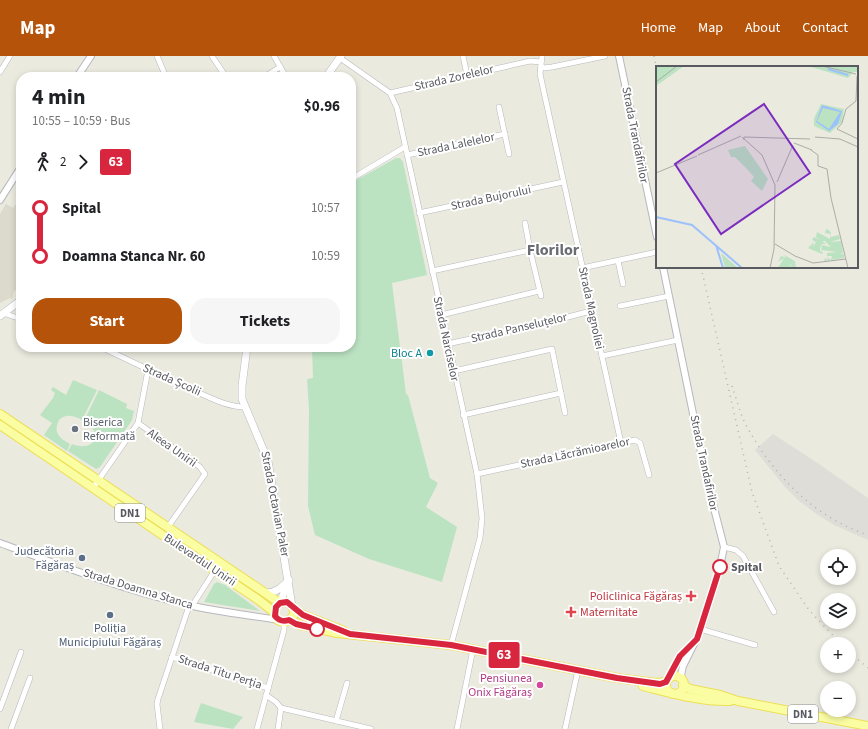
<!DOCTYPE html>
<meta charset="utf-8">
<style>
:root{--surface:#fff;--page:#f6f6f6;--text:#202124;--muted:#757577;--accent:#b45309}
body{margin:0;font-family:"Source Sans 3",sans-serif;background:var(--page);color:var(--text);height:100vh;display:flex;flex-direction:column;font-size:15px;white-space:nowrap}
*{box-sizing:border-box;margin:0}
p{font-size:13px;color:var(--muted)}
.icon{flex:none;width:22px;height:22px;fill:none;stroke:currentColor;stroke-width:2;stroke-linecap:round;stroke-linejoin:round}
.map{position:relative;flex:1;overflow:hidden}
.drawer{position:absolute;left:16px;top:16px;width:340px;height:280px;display:flex;flex-direction:column;background:var(--surface);border-radius:16px;box-shadow:0 2px 6px #0003}
.drawer>*{flex:none}
.badge{padding:0 8px;border-radius:3px;font-size:14px;line-height:26px}
.buttons{position:absolute;left:820px;top:493px;display:grid;gap:8px}
.buttons a{display:grid;place-items:center;width:36px;height:36px;border-radius:50%;background:var(--surface);box-shadow:0 2px 6px #0003;font-size:20px}
.map>.badge{position:absolute;translate:-50% -50%;box-shadow:0 0 0 2px #fff}
.legs{display:flex;align-items:center;gap:6px;height:44px;padding:0 16px;font-size:13px}
.legs p{margin-inline-start:auto}
.overview{display:flex;align-items:center;justify-content:space-between;height:68px;padding:0 16px}
h1{font-size:22px;font-weight:700;line-height:30px}
.cta{display:flex;gap:8px;margin-top:auto;padding:8px 16px}
.cta a{flex:1;height:46px;border-radius:16px;background:var(--accent);color:#fff;font-size:16px;font-weight:700;line-height:46px;text-align:center}
.cta a+a{background:var(--page);color:var(--text)}
ul{padding:0 16px;list-style:none}
li{display:flex;align-items:center;gap:14px;height:48px;font-size:15px}
li i{display:grid;place-items:center;width:6px;height:100%;margin:0 5px;background:currentColor}
li i::after{content:'';width:10px;height:10px;margin:-5px;border:3px solid;border-radius:50%;background:var(--surface)}
li p{margin-inline-start:auto}
li:first-child i{background:linear-gradient(#0000 50%,currentColor 0)}
li:last-child i{background:linear-gradient(currentColor 50%,#0000 0)}
header{display:flex;align-items:center;gap:24px;box-sizing:border-box;height:56px;padding:0 20px;background:var(--accent);color:#fff}
header strong{font-size:19px}
nav{display:flex;gap:22px;margin-inline-start:auto;font-size:14px}
.map>svg:first-child{display:block}
.industrial{fill:#deddd7}
.education{fill:#dbdacd}
.green{fill:#bbe3c2}
.lines{fill:none;stroke-linecap:round;stroke-linejoin:round}
.minor-casing{stroke:#b7b8be;stroke-width:6}
.tertiary-casing{stroke:#b7b8be;stroke-width:8}
.secondary-casing{stroke:#b8bac1;stroke-width:8}
.primary-casing{stroke:#eddf56;stroke-width:10}
.minor{stroke:#fff;stroke-width:5}
.tertiary{stroke:#fff;stroke-width:6}
.secondary{stroke:#fff;stroke-width:7}
.primary{stroke:#fafda2;stroke-width:8}
.rail{stroke:#b2b3b3;stroke-width:1.5;stroke-dasharray:1 5;stroke-linecap:butt}
.line-1-casing{stroke:#fff;stroke-width:9}
.line-1{stroke:#d7263d;stroke-width:6}
.culture-dot{fill:#0f9aa8;stroke:#fff;stroke-width:1.5}
.worship-dot{fill:#6b7280;stroke:#fff;stroke-width:1.5}
.service-dot{fill:#5c6f8a;stroke:#fff;stroke-width:1.5}
.stop-1-dot{fill:#fff;stroke:#d7263d;stroke-width:2}
.health-dot{fill:#e0444e;stroke:#fff;stroke-width:1.5}
.hotel-dot{fill:#d1479c;stroke:#fff;stroke-width:1.5}
.labels{text-anchor:middle;dominant-baseline:central;stroke-width:4;stroke-linejoin:round;paint-order:stroke}
.shield{fill:#fff;stroke:#8a8c90;stroke-width:1}
.shield-label{font-size:11px;font-weight:bold;fill:#585a60}
.street-label{font-size:12px;fill:#585a60;stroke:#fff}
.culture-label{font-size:12px;fill:#0d838f;stroke:#fff;text-anchor:end}
.worship-label{font-size:12px;fill:#5b616d;stroke:#fff;text-anchor:start}
.service-label{font-size:12px;fill:#4e5e75;stroke:#fff;text-anchor:end}
.stop-label{font-size:12px;font-weight:bold;fill:#585a60;stroke:#fff;text-anchor:start}
.health-label{font-size:12px;fill:#be3a42;stroke:#fff;text-anchor:end}
.hotel-label{font-size:12px;fill:#b23c85;stroke:#fff;text-anchor:end}
.district-label{font-size:16px;font-weight:bold;fill:#696c72;stroke:#fff}
.inset-river{fill:none;stroke:#9dc1fc;stroke-width:2}
.inset-road{fill:none;stroke:#acaca8;stroke-width:1}
.view{fill:#7b2cbf;fill-opacity:0.15;stroke:#7b2cbf;stroke-width:2}
.inset-edge{fill:none;stroke:#585a60;stroke-width:2}
</style>
<header>
<strong>Map</strong>
<nav><a>Home</a><a>Map</a><a>About</a><a>Contact</a></nav>
</header>
<div class="map">
<svg width="868" height="673" viewBox="0 0 868 673">
<rect width="100%" height="100%" fill="#ebeadf"/>
<path class="industrial" d="M773,378L816,406L868,442V484L834,469L818,459L799,445L785,431L755,394Z"/>
<path class="education" d="M17,147L20,149L21,148V231L14,235L12,243L10,242L0,247V158L6,148L13,152Z"/>
<g class="green">
<path d="M396,102H400L403,106L427,219L392,227L406,338L408,339L430,422L438,427L426,451L457,471L442,526L369,503L315,479L308,450L309,353L307,323L313,322L312,291H351V127Z"/>
<path d="M73,324L97,334L82,364C74,360 66,357 59,364C53,376 59,382 70,388L67,395L44,379L52,367L40,359L53,342L55,337L51,334L53,331L66,339Z"/>
<path d="M99,334L127,348L126,352L134,355L132,364L128,370L100,411L96,413L68,395L72,388C80,391 89,392 95,384C97,375 91,369 84,365Z"/>
<path d="M0,361L93,425L92,426H90L0,365Z"/>
<path d="M130,449L263,539L261,541L128,451Z"/>
<path d="M217,526L225,529L260,555L204,546L214,528Z"/>
<path d="M201,647L243,661L233,673L194,666Z"/>
</g>
<g class="lines">
<defs>
<g id="minor">
<path d="M157,0L166,21"/>
<path d="M212,0L226,21"/>
<path d="M274,0L286,21"/>
<path d="M463,0L467,19"/>
<path d="M542,0L540,18L621,387"/>
<path d="M340,2L390,37L397,52L477,418L482,462L480,482L451,589"/>
<path d="M541,10L544,12L552,11L605,0"/>
<path d="M0,16L10,0"/>
<path d="M264,21L280,11"/>
<path d="M390,37L530,5L541,6"/>
<path d="M499,51L509,98"/>
<path d="M407,99L505,78"/>
<path d="M351,123L405,91"/>
<path d="M419,157L563,126"/>
<path d="M530,194L541,240"/>
<path d="M618,205L623,228"/>
<path d="M582,212L657,196"/>
<path d="M432,215L530,194L525,167"/>
<path d="M620,250L669,240"/>
<path d="M3,257L21,263"/>
<path d="M441,259L539,235"/>
<path d="M447,288L541,268L591,255"/>
<path d="M101,291C130,305 160,319 190,333C207,340 226,351 245,351"/>
<path d="M602,300L678,284"/>
<path d="M454,315L552,293L565,357"/>
<path d="M463,359L561,337"/>
<path d="M138,367L200,411L205,418L168,471"/>
<path d="M477,418L635,384L640,387L649,419"/>
<path d="M93,432L138,367L148,314"/>
<path d="M724,491L736,494L743,500L774,556"/>
<path d="M192,550L215,514"/>
<path d="M700,573L755,589"/>
<path d="M172,601L268,632"/>
<path d="M266,639L276,646L281,652L278,673"/>
<path d="M281,652L371,673"/>
<path d="M0,653L21,596"/>
<path d="M336,665L347,627"/>
<path d="M11,673L30,622"/>
<path d="M160,673L157,648L158,643L189,550"/>
<path d="M257,673L284,574V566"/>
<path d="M457,673L473,593"/>
<path d="M565,673L578,614"/>
</g>
<g id="tertiary">
<path d="M619,0L657,181"/>
<path d="M77,21L91,0"/>
<path d="M0,144L21,111"/>
<path d="M663,211L706,421L724,491L720,511L699,578L683,610L681,619L683,626"/>
<path d="M0,487C62,510 124,534 189,549C218,556 249,559 279,564"/>
<path d="M669,622L678,604L691,590"/>
</g>
<g id="secondary">
<path d="M326,21L341,0"/>
<path d="M0,260L21,244"/>
<path d="M247,291L242,330V343L268,405L292,550"/>
<path d="M266,537C276,537 282,531 289,524"/>
<path d="M280,547L288,526"/>
</g>
<g id="primary">
<path d="M0,358L280,547"/>
<path d="M0,369L260,545L275,557"/>
<circle cx="284" cy="556" r="10"/>
<path d="M294,553L303,559L344,575"/>
<path d="M289,564L300,569L337,577L451,589L617,622L656,627L666,626"/>
<circle cx="675" cy="629" r="9"/>
<path d="M683,629L690,633L720,639L738,645L868,670"/>
<path d="M643,630C671,637 701,646 730,645"/>
</g>
</defs>
<use href="#minor" class="minor-casing"/>
<use href="#tertiary" class="tertiary-casing"/>
<use href="#secondary" class="secondary-casing"/>
<use href="#primary" class="primary-casing"/>
<use href="#minor" class="minor"/>
<use href="#tertiary" class="tertiary"/>
<use href="#secondary" class="secondary"/>
<use href="#primary" class="primary"/>
<g class="rail">
<path d="M654,0L657,15"/>
<path d="M701,211L752,436L779,510L809,554L841,588"/>
<path d="M732,330C736,341 739,354 744,365C770,416 813,461 868,479"/>
<path d="M849,596L868,612"/>
</g>
</g>
<g class="lines">
<defs>
<path id="line-1" d="M317,573L296,568L289,564C283,566 279,565 275,560L276,551L280,547L287,546L303,559L350,578L451,589L617,622L660,628L666,626L680,600L697,583L720,511"/>
</defs>
<use href="#line-1" class="line-1-casing"/>
<use href="#line-1" class="line-1"/>
</g>
<circle class="culture-dot" cx="430" cy="297" r="4"/>
<circle class="worship-dot" cx="75" cy="373" r="4"/>
<g class="service-dot">
<circle cx="82" cy="502" r="4"/>
<circle cx="110" cy="559" r="4"/>
</g>
<g class="stop-1-dot">
<circle cx="720" cy="511" r="7"/>
<circle cx="317" cy="573" r="7"/>
</g>
<g class="health-dot">
<path d="M689 534h4v4h4v4h-4v4h-4v-4h-4v-4h4z"/>
<path d="M569 550h4v4h4v4h-4v4h-4v-4h-4v-4h4z"/>
</g>
<circle class="hotel-dot" cx="540" cy="629" r="4"/>
<g class="labels">
<g class="shield">
<rect x="115" y="448" width="30" height="18" rx="3"/>
<rect x="788" y="649" width="30" height="18" rx="3"/>
</g>
<g class="shield-label">
<text x="130" y="457">DN1</text>
<text x="803" y="658">DN1</text>
</g>
<g class="street-label">
<text transform="translate(454 22) rotate(-13)">Strada Zorelelor</text>
<text transform="translate(635 79) rotate(79)">Strada Trandafirilor</text>
<text transform="translate(456 89) rotate(-12)">Strada Lalelelor</text>
<text transform="translate(491 142) rotate(-12)">Strada Bujorului</text>
<text transform="translate(591 252) rotate(78)">Strada Magnoliei</text>
<text transform="translate(519 272) rotate(-13)">Strada Panseluțelor</text>
<text transform="translate(446 283) rotate(78)">Strada Narciselor</text>
<text transform="translate(172 324) rotate(24)">Strada Școlii</text>
<text transform="translate(172 392) rotate(35)">Aleea Unirii</text>
<text transform="translate(575 397) rotate(-12)">Strada Lăcrămioarelor</text>
<text transform="translate(704 407) rotate(78)">Strada Trandafirilor</text>
<text transform="translate(275 448) rotate(79)">Strada Octavian Paler</text>
<text transform="translate(200 504) rotate(34)">Bulevardul Unirii</text>
<text transform="translate(138 533) rotate(17)">Strada Doamna Stanca</text>
<text transform="translate(220 616) rotate(18)">Strada Titu Perția</text>
</g>
<g class="culture-label">
<text x="422" y="297">Bloc A</text>
</g>
<g class="worship-label">
<text x="83" y="366">Biserica<tspan x="83" dy="14">Reformată</tspan></text>
</g>
<g class="service-label">
<text x="74" y="495">Judecătoria<tspan x="74" dy="14">Făgăraș</tspan></text>
<text x="110" y="572" text-anchor="middle">Poliția<tspan x="110" dy="14">Municipiului Făgăraș</tspan></text>
</g>
<g class="stop-label">
<text x="731" y="511">Spital</text>
</g>
<g class="health-label">
<text x="682" y="540">Policlinica Făgăraș</text>
<text x="580" y="556" text-anchor="start">Maternitate</text>
</g>
<g class="hotel-label">
<text x="532" y="622">Pensiunea<tspan x="532" dy="14">Onix Făgăraș</tspan></text>
</g>
<g class="district-label">
<text x="553" y="194">Florilor</text>
</g>
</g>
<g transform="translate(656 10)">
<rect width="202" height="202" fill="#ebeadf"/>
<path d="M0,0H28L0,20ZM152,0H202V6H197L192,12ZM165,38L188,43L186,56L174,67L158,60V52ZM89,80L112,113L106,125L95,115L98,111L89,101L79,91H75L72,84ZM170,163L173,164L175,167V171L183,169L184,173L174,176L185,175L187,187L184,188H188V192L168,195L169,192L172,194L171,191L175,194L176,190H171V187L181,186L165,184L166,179L175,181L169,175H166L170,178H166L164,182V185L167,186L166,188L152,182L158,176L157,181L160,176L156,174L158,171L165,174L160,171L161,166L174,173L175,168L169,167ZM65,187L82,202H69ZM128,189L139,195L140,202H134L137,196L133,202H122L128,192L122,196L125,190L130,192Z" fill="#bbe3c2"/>
<path d="M166,39L186,45L182,58L173,65L160,56ZM167,42L184,46L173,63L161,55Z" fill="#9dc1fc" fill-rule="evenodd"/>
<path class="inset-river" d="M172,3L192,9M0,151L36,159L86,202M60,179L67,202"/>
<path class="inset-road" d="M166,0L200,8M201,10L200,35L190,43L186,57L181,63L202,73M0,16L21,0M86,71L106,89L119,119L118,183L114,202M159,71L184,73L202,81M88,74V71L154,73M138,77L156,84M155,84L162,89V100L171,103L175,132L192,202M42,89L85,70M0,107L41,90M121,116L137,79M119,178L139,190L157,197L190,193"/>
<path class="view" d="M108,38L154,107L65,168L19,98Z"/>
<rect width="202" height="202" class="inset-edge"/>
</g>
</svg>
<div class="buttons">
<a><svg class="icon" aria-label="locate" viewBox="0 0 24 24"><circle cx="12" cy="12" r="6"/><path d="M12 2v4M12 18v4M2 12h4M18 12h4"/></svg></a>
<a><svg class="icon" aria-label="layers" viewBox="0 0 24 24"><path d="M12 4l9 5-9 5-9-5zM3 14l9 5 9-5"/></svg></a>
<a>+</a>
<a>−</a>
</div>
<b class="badge" style="left:504px;top:599px;background:#d7263d;color:#fff">63</b>
<section class="drawer">
<div class="overview"><div><h1>4 min</h1><p>10:55 – 10:59 · Bus</p></div><b>$0.96</b></div>
<div class="legs"><svg class="icon" aria-label="walk" viewBox="0 0 24 24"><circle cx="13" cy="4" r="2"/><path d="M13 8l-2 6 4 7M11 14l-3 7M7 12l3-4h3l4 4"/></svg>2<svg class="icon" aria-label="forward" viewBox="0 0 24 24"><path d="M9 5l7 7-7 7"/></svg><b class="badge" style="background:#d7263d;color:#fff">63</b></div>
<ul>
<li><i style="color:#d7263d"></i><b>Spital</b><p>10:57</p></li>
<li><i style="color:#d7263d"></i><b>Doamna Stanca Nr. 60</b><p>10:59</p></li>
</ul>
<div class="cta"><a>Start</a><a>Tickets</a></div>
</section>
</div>
